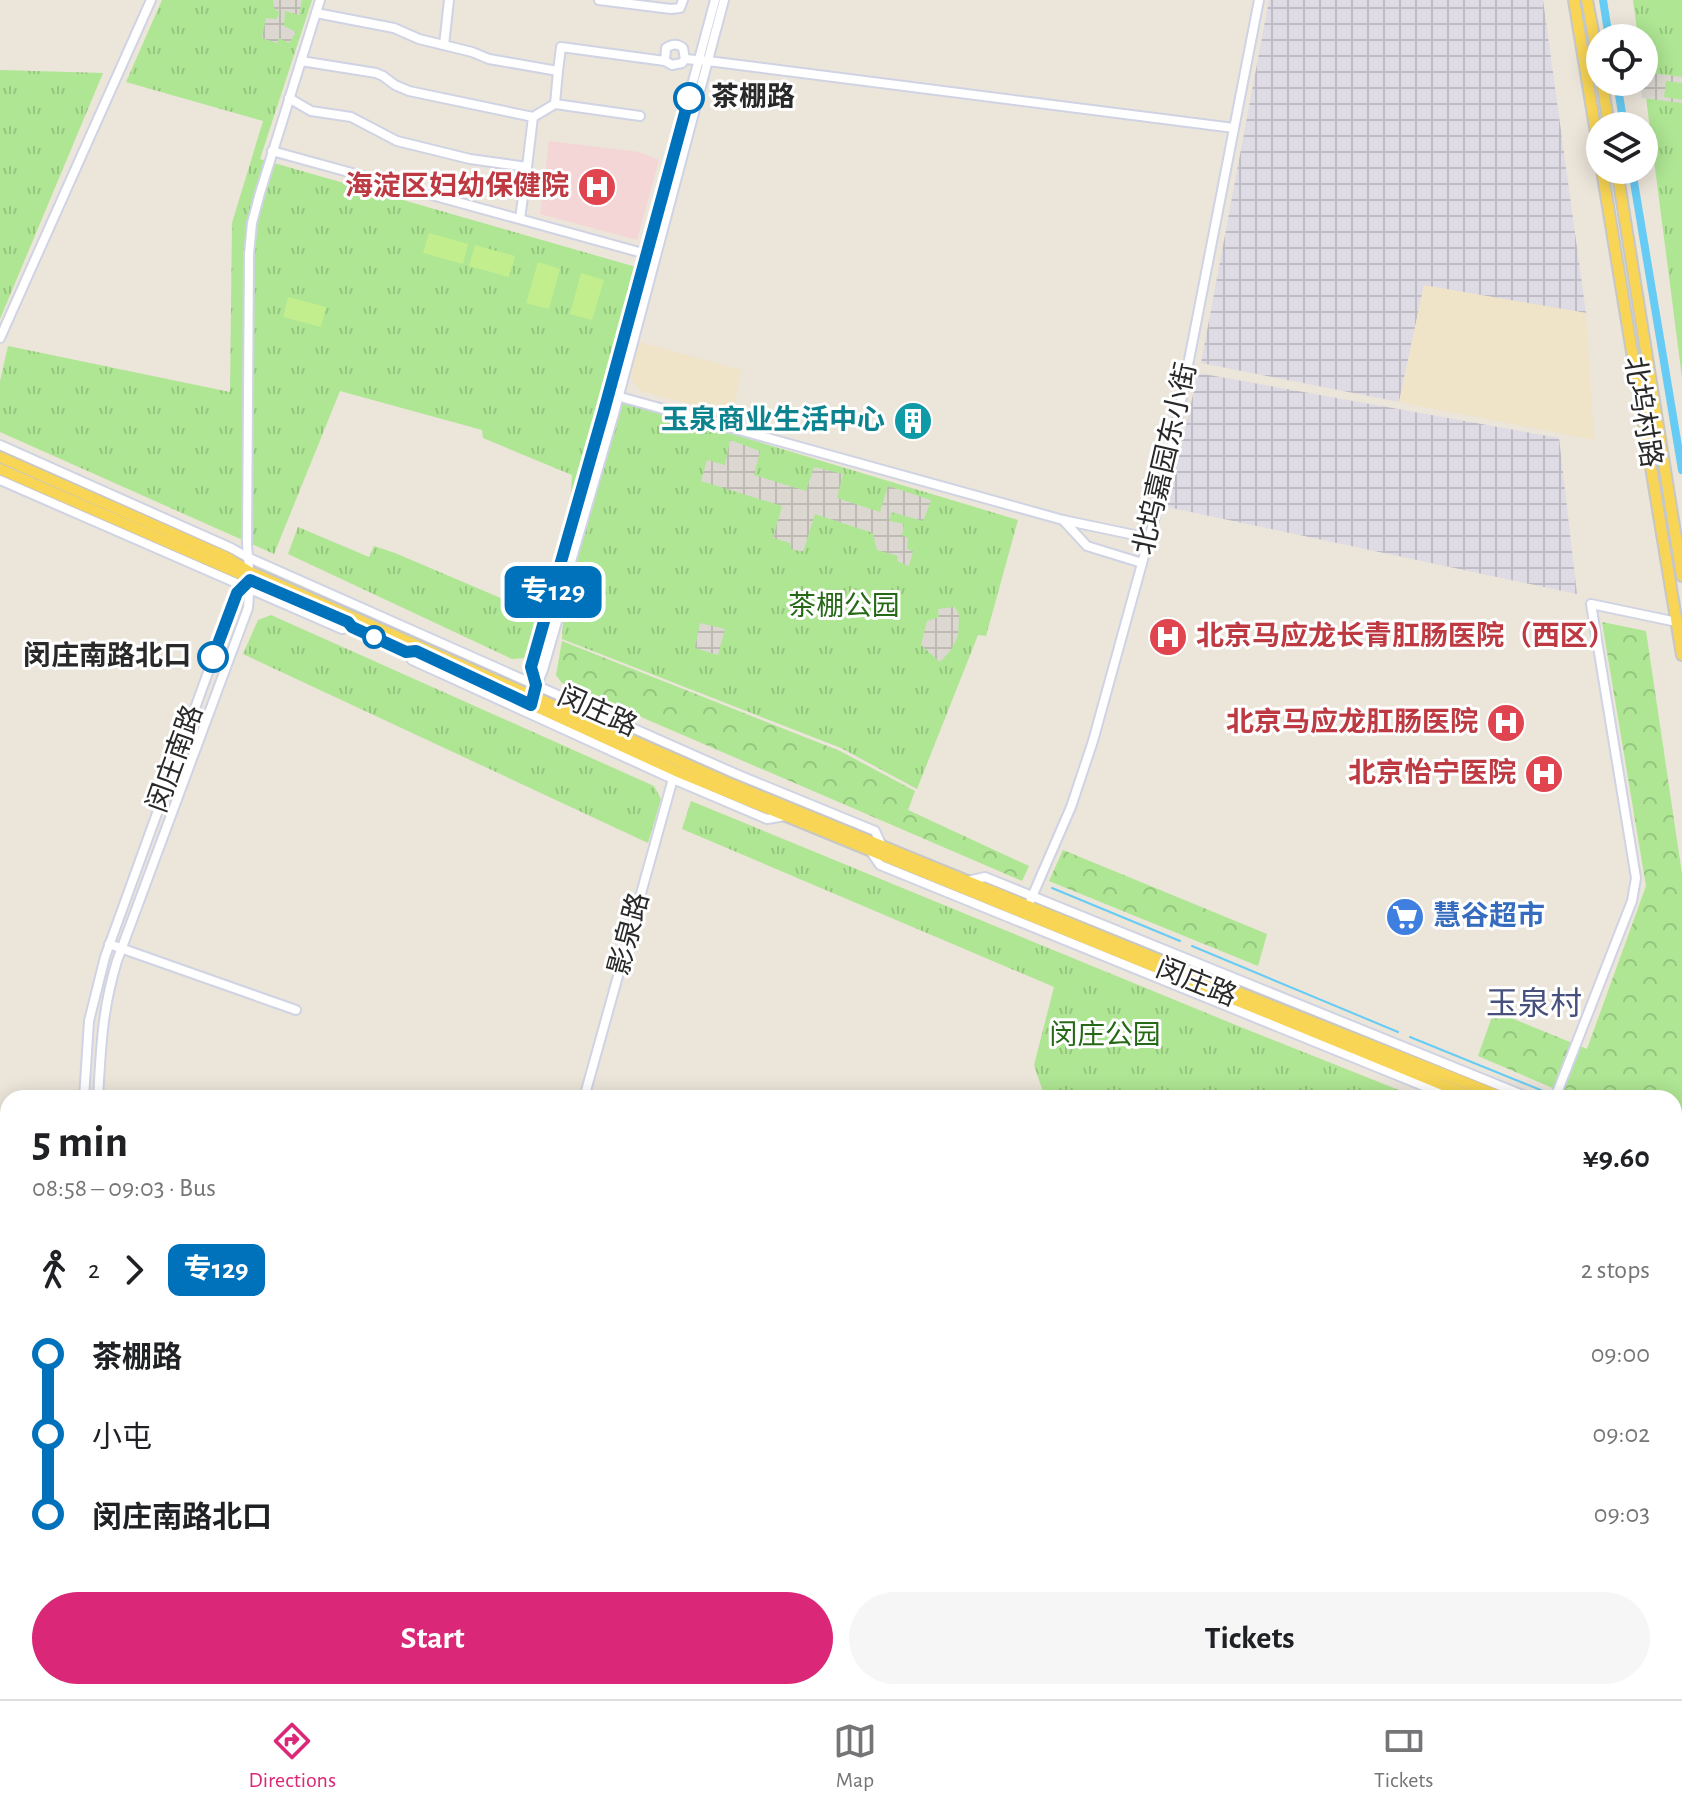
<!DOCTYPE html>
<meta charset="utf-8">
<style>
:root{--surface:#fff;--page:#f6f6f6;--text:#202124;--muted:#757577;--line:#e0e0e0;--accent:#db2777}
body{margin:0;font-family:"Alegreya Sans","Noto Sans SC",sans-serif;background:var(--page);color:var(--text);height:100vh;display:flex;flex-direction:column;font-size:30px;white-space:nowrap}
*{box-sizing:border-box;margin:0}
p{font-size:26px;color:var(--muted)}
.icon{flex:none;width:44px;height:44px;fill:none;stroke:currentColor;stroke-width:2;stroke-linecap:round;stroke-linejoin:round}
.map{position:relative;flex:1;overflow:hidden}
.drawer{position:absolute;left:0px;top:1090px;width:1682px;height:610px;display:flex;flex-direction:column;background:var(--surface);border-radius:24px 24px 0 0;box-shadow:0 4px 20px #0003}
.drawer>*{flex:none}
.badge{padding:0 16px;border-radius:12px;font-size:28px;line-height:52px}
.buttons{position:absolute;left:1586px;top:24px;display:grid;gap:16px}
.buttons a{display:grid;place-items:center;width:72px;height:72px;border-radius:50%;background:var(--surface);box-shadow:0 4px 20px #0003;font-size:40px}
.map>.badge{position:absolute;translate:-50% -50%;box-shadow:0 0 0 4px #fff}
.legs{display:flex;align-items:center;gap:12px;height:88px;padding:0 32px;font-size:26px}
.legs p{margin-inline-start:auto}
.summary{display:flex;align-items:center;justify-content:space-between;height:136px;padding:0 32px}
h1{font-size:44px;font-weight:700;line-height:60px}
.action{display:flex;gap:16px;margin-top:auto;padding:16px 32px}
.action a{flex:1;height:92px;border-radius:48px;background:var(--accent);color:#fff;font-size:32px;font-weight:700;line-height:92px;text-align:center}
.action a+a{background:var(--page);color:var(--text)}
ul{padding:0 32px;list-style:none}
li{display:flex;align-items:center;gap:28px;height:80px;font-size:30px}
li i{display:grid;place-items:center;width:12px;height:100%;margin:0 10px;background:currentColor}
li i::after{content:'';width:20px;height:20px;margin:-10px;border:6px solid;border-radius:50%;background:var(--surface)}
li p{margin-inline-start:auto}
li:first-child i{background:linear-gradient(#0000 50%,currentColor 0)}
li:last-child i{background:linear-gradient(currentColor 50%,#0000 0)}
.tabs{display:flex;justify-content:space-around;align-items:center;height:112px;border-top:2px solid var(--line);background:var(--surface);font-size:22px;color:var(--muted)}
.tabs a{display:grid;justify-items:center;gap:4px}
.tabs .current{color:var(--accent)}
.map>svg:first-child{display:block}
.industrial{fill:url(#industrial-grid)}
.education{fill:#efe3c8}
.medical{fill:#f4d6d7}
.grass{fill:url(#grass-tufts)}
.forest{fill:url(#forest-crowns)}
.pitch{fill:#c3ee8e}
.plaza{fill:url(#plaza-grid)}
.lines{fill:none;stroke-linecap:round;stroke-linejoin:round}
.stream{stroke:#67ccf5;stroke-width:2}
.canal{stroke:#67ccf5;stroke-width:8}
.taxiway{stroke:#c4c2c8;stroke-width:22}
.runway{stroke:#c4c2c8;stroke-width:52}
.minor-casing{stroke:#cfd3e3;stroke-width:12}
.major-casing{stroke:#c7c7c7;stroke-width:14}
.minor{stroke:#fff;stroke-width:8}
.major{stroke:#f8d554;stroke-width:10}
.rail{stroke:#9da0b5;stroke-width:2}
.line-1-casing{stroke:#fff;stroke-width:18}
.line-1{stroke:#0072bc;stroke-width:12}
.stop-1-dot{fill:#fff;stroke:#0072bc;stroke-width:4}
.labels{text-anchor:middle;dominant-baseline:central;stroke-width:6;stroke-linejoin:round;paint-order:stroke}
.stop-label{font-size:28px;font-weight:bold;fill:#292929;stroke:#fff;text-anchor:start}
.health-label{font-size:28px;font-weight:bold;fill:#be3a42;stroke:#fff;text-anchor:end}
.street-label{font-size:28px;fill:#292929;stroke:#fff}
.culture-label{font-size:28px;font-weight:bold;fill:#0d838f;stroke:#fff;text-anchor:end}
.park-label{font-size:28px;fill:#256916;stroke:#fff}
.shop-label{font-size:28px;font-weight:bold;fill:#366cbe;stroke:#fff;text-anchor:start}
.quarter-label{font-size:32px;fill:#47507c;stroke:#fff}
</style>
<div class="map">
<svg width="1682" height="1699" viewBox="0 0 1682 1699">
<defs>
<pattern id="industrial-grid" width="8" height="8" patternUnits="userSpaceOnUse" patternTransform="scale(2)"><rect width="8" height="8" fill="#dedbe4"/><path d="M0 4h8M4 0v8" fill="none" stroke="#bebcc4"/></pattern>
<pattern id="grass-tufts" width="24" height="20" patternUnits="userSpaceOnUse" patternTransform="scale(2)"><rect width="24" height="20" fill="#aee693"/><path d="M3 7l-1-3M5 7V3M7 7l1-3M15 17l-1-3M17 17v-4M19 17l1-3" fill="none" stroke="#96c57f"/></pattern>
<pattern id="forest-crowns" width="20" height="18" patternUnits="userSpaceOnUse" patternTransform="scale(2)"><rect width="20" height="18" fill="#aee693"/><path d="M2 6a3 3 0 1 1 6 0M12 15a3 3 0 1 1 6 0" fill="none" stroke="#96c57f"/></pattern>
<pattern id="plaza-grid" width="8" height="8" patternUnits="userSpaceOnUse" patternTransform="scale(2)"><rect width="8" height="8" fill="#dcd8d1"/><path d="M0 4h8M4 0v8" fill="none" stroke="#bdb9b3"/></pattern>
</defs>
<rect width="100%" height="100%" fill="#ece5da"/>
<g class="industrial">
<path d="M1269,0H1543L1586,313L1424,286L1399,402L1201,363Z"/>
<path d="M1198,373L1559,438L1577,594L1167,507Z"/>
</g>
<g class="education">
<path d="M1424,285L1586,313L1594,440L1399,402Z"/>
<path d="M640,342L741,370L733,416L641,391L629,376Z"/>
</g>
<path class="medical" d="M549,141L639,152L659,160L637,240L540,214Z"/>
<g class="grass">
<path d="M162,0H312L260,159L636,267L603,395L1018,520L986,636L978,635L917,789L841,748L562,639L572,475L483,438L482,430L340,391L274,554L0,432V381L8,346L230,392L232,223L263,121L126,82Z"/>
<path d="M1633,0H1682V378L1644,82V38H1638Z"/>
<path d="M0,70L103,73L0,319Z"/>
<path d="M298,527L369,557L374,546L395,553L536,613L526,658L512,659L288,554Z"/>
<path d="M271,615L654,786L661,799L648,843L243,654L258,620Z"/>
<path d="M691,801L1243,1028L1419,1098H1045L1034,1065L1054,987L682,829Z"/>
<path d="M1674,1359L1682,1363V1444L1674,1464Z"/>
<path d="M1274,1692H1458L1456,1699H1271Z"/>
<path d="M1528,1692H1637L1640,1699H1526Z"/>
</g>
<g class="forest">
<path d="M1602,622L1646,631L1682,874V1142L1674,1139V1098H1576L1478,1056L1494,1011L1587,1049L1646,886Z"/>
<path d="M562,641L840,751L915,791L908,810L1029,866L1022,881L562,683L556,675Z"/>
<path d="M1063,850L1267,934L1258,966L1049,881Z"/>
</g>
<g class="pitch">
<path d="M429,233L468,244L463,264L423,253Z"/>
<path d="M475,245L515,256L509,277L469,266Z"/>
<path d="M538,262L560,269L549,309L526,303Z"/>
<path d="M581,273L604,280L592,320L570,314Z"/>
<path d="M288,297L326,307L321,327L283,317Z"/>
</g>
<g class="plaza">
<path d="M273,0H302L299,15L285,11L284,26L296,32L289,43L279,38L277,43L262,38L266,18L276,19L280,13L274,8Z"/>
<path d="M1644,72L1682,77V83L1666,81L1664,97L1682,100V103L1642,98L1640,82H1644Z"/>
<path d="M730,440L760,451L754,475L806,491L814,467L843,474L837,498L880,512L888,486L931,500L923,521L891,512L890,521L904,524L902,535L908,538L907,549L913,551L909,566L897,561L898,556L877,550L873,533L815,514L803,552L791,549L790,543L773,538L782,506L701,481L707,460L725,465Z"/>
<path d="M955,607L959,615L958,636L951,650L940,662L921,645L927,621L939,617L938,609Z"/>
<path d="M700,623L725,629L718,655L695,648Z"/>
</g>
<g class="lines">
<g class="stream">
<path d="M1052,888L1180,941"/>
<path d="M1192,946L1398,1032"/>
<path d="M1410,1037L1553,1095"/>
<path d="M1674,1144L1682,1147"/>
</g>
<g class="canal">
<path d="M1603,0L1609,38"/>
<path d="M1617,82L1624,126"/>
<path d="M1632,170L1682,470"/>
</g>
<path class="taxiway" d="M1264,1699L1267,1692"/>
<path class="runway" d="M1494,1699L1496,1692"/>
<defs>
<g id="minor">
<path d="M599,0L671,9L680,8L683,0"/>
<path d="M316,13L394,28L419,39L472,52L489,59L558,71L555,104"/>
<path d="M444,45L449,0"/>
<path d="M301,61L376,73L383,76L395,85L409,91L533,117L555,104L640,116"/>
<path d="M665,61L666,48C672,44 677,43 683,48L685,59"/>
<path d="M558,71L561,47L665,61L672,65L682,63L685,59L708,61L1234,128"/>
<path d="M289,98L311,111L351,117L397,141L470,159L527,167L520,219"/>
<path d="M272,151L650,255"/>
<path d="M527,167L533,117"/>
<path d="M0,338L151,0"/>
<path d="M613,395L1063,520L1149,538"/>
<path d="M0,445L231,548L247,557L736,774L875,831L882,846"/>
<path d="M0,480L342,629L352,627"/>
<path d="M1063,520L1087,546L1142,563"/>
<path d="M406,652L412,660L673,779L767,819L785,816"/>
<path d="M536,685L531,667L604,411L715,0"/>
<path d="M535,689L543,670L558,618L565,582L614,414L724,0"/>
<path d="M871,852L880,865L1453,1098"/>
<path d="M967,881L985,877L1530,1098"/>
<path d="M1028,906L1071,807L1093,741L1154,520L1175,432L1259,0"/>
<path d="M109,944L296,1010"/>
<path d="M84,1098L89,1021L105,957L232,606L237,593L249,581"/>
<path d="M98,1098C101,1048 102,1010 117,961L248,608L250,580L247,545L249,254L252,223L260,193L320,0"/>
<path d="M584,1098L674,775"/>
<path d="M1555,1098L1632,901L1636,878L1591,604L1677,622"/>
<path d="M0,1249L8,1252"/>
<path d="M0,1449L8,1450"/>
<path d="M0,1498L8,1476"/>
<path d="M0,1534L8,1511"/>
<path d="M125,1699L129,1692"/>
<path d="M421,1699L424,1692"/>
</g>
<g id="major">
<path d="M1574,0L1600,157"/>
<path d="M1587,0L1600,69"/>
<path d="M1602,82L1609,126"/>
<path d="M1602,170L1682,655"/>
<path d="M1617,170L1682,576"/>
<path d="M0,457L226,557L248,571L269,580L731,784L1257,1000L1504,1098"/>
<path d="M0,469L277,590"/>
<path d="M339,618L348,622L352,627L406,652L416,651L425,655"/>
<path d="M443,664L676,771L1475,1098"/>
<path d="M1674,1166L1682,1170"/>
<path d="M1674,1180L1682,1183"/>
</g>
</defs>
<use href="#minor" class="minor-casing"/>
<use href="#major" class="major-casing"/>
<use href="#minor" class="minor"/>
<use href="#major" class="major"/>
<path class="rail" d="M373,1699L376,1692"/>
</g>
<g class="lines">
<defs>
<path id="line-1" d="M213,657L237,593L250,580L348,622L352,627L406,652L416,651L531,705L536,685L531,667L604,411L689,98"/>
</defs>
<use href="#line-1" class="line-1-casing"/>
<use href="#line-1" class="line-1"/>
</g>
<defs>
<symbol id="hospital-disc" viewBox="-11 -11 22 22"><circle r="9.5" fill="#e0444e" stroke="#fff"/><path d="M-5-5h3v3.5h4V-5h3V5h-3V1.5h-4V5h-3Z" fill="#fff"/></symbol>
<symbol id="building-disc" viewBox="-11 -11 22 22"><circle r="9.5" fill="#0f9aa8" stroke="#fff"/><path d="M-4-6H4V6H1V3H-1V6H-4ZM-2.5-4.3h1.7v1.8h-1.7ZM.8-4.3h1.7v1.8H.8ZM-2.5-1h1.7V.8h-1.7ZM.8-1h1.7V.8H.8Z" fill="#fff"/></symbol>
<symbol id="supermarket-disc" viewBox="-11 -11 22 22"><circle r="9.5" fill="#3f7fe0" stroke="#fff"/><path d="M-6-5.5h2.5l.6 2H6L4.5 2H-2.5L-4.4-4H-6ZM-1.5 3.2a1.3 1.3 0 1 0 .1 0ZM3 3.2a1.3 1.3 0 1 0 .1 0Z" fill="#fff"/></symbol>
</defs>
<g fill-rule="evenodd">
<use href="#hospital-disc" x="575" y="165" width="44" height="44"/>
<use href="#building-disc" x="891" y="399" width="44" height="44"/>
<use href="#hospital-disc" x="1146" y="615" width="44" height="44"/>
<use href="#hospital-disc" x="1484" y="701" width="44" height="44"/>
<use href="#hospital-disc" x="1522" y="752" width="44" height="44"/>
<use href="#supermarket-disc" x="1383" y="895" width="44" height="44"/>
</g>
<g class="stop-1-dot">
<circle cx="689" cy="98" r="14"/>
<circle cx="374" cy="637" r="10"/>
<circle cx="213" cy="657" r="14"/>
</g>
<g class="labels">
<g class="stop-label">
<text x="711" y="98">茶棚路</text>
<text x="191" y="657" text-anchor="end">闵庄南路北口</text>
</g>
<g class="health-label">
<text x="569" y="187">海淀区妇幼保健院</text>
<text x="1196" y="637" text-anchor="start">北京马应龙长青肛肠医院（西区）</text>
<text x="1478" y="723">北京马应龙肛肠医院</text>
<text x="1516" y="774">北京怡宁医院</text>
</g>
<g class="street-label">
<text transform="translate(1642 412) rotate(81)">北坞村路</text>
<text transform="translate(1166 459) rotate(-77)">北坞嘉园东小街</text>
<text transform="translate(597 712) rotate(24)">闵庄路</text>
<text transform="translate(176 759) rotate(-70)">闵庄南路</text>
<text transform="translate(630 934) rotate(-75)">影泉路</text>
<text transform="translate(1196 983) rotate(22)">闵庄路</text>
</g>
<g class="culture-label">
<text x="885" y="421">玉泉商业生活中心</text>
</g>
<g class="park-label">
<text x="844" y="607">茶棚公园</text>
<text x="1105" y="1036">闵庄公园</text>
</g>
<g class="shop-label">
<text x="1433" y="917">慧谷超市</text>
</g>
<g class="quarter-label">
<text x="1534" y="1004">玉泉村</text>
</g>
</g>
</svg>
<div class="buttons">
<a><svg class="icon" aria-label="locate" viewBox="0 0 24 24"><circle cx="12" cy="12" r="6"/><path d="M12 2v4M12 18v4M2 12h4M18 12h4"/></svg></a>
<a><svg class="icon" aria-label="layers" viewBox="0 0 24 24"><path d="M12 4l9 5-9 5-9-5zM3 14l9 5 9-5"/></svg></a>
</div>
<b class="badge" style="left:553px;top:592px;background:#0072bc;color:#fff">专129</b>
<section class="drawer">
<div class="summary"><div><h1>5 min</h1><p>08:58 – 09:03 · Bus</p></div><b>¥9.60</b></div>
<div class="legs"><svg class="icon" aria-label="walk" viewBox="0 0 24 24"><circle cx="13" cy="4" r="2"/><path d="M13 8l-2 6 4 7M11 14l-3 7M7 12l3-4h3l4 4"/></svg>2<svg class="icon" aria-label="forward" viewBox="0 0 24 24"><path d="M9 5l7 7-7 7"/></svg><b class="badge" style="background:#0072bc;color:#fff">专129</b><p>2 stops</p></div>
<ul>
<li><i style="color:#0072bc"></i><b>茶棚路</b><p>09:00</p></li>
<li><i style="color:#0072bc"></i><span>小屯</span><p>09:02</p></li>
<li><i style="color:#0072bc"></i><b>闵庄南路北口</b><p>09:03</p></li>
</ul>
<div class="action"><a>Start</a><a>Tickets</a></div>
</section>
</div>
<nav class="tabs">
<a class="current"><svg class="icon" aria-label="directions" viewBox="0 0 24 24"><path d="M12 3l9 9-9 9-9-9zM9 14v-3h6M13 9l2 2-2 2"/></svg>Directions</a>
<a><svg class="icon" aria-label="map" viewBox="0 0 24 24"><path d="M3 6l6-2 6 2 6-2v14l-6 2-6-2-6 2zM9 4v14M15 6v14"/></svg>Map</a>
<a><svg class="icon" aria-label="tickets" viewBox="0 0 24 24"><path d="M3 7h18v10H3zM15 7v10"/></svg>Tickets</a>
</nav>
